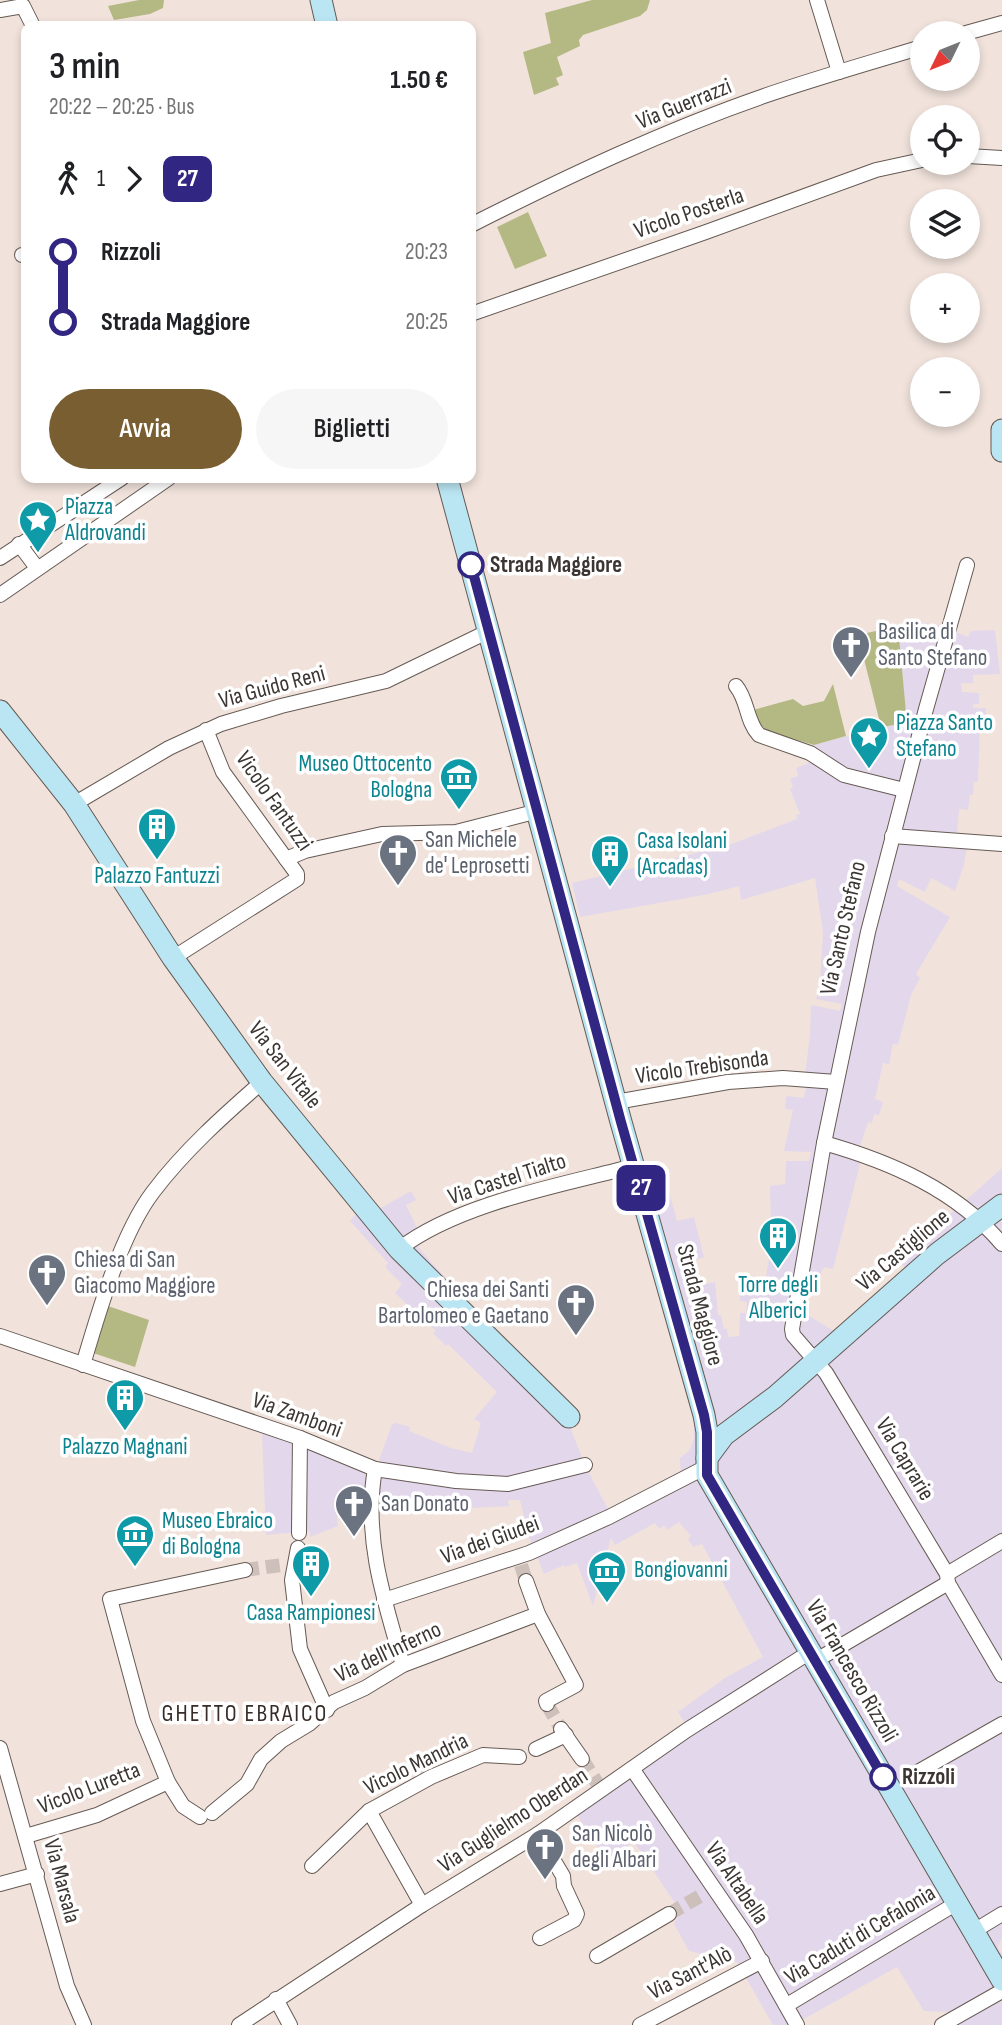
<!DOCTYPE html>
<html lang="it">
<meta charset="utf-8">
<style>
:root{--surface:#fff;--page:#f6f6f6;--text:#202124;--muted:#757577;--accent:#785e30}
body{margin:0;font-family:"Sofia Sans Condensed",sans-serif;background:var(--page);color:var(--text);height:100vh;display:flex;flex-direction:column;font-size:26px;white-space:nowrap}
*{box-sizing:border-box;margin:0}
p{font-size:23px;color:var(--muted)}
.icon{flex:none;width:38px;height:38px;fill:none;stroke:currentColor;stroke-width:2;stroke-linecap:round;stroke-linejoin:round}
.map{position:relative;flex:1;overflow:hidden}
.sheet{position:absolute;left:21px;top:21px;width:455px;height:462px;display:flex;flex-direction:column;background:var(--surface);border-radius:14px;box-shadow:0 4px 10px #0003}
.sheet>*{flex:none}
.badge{padding:0 14px;border-radius:10px;font-size:24px;line-height:46px}
.needle{width:46px;rotate:227deg}
.fabs{position:absolute;left:910px;top:21px;display:grid;gap:14px}
.fabs a{display:grid;place-items:center;width:70px;height:70px;border-radius:50%;background:var(--surface);box-shadow:0 4px 10px #0003;font-size:35px}
.map>.badge{position:absolute;translate:-50% -50%;box-shadow:0 0 0 4px #fff}
.legs{display:flex;align-items:center;gap:10px;height:77px;padding:0 28px;font-size:23px}
.legs p{margin-inline-start:auto}
.headline{display:flex;align-items:center;justify-content:space-between;height:119px;padding:0 28px}
h1{font-size:38px;font-weight:600;line-height:52px}
.button{display:flex;gap:14px;margin-top:auto;padding:14px 28px}
.button a{flex:1;height:80px;border-radius:42px;background:var(--accent);color:#fff;font-size:28px;font-weight:600;line-height:80px;text-align:center}
.button a+a{background:var(--page);color:var(--text)}
ul{padding:0 28px;list-style:none}
li{display:flex;align-items:center;gap:24px;height:70px;font-size:26px}
li i{display:grid;place-items:center;width:10px;height:100%;margin:0 9px;background:currentColor}
li i::after{content:'';width:18px;height:18px;margin:-9px;border:5px solid;border-radius:50%;background:var(--surface)}
li p{margin-inline-start:auto}
li:first-child i{background:linear-gradient(#0000 50%,currentColor 0)}
li:last-child i{background:linear-gradient(currentColor 50%,#0000 0)}
.map>svg:first-child{display:block}
.commercial{fill:#e3d7eb}
.green{fill:#b4b983}
.lines{fill:none;stroke-linecap:round;stroke-linejoin:round}
.street-tunnel{stroke:#cdc0ba;stroke-width:14;stroke-dasharray:14 7;stroke-linecap:butt}
.street-casing{stroke:#665a54;stroke-width:16}
.secondary-casing{stroke:#665a54;stroke-width:23}
.street{stroke:#fff;stroke-width:14}
.secondary{stroke:#bae6f3;stroke-width:21}
.line-1-casing{stroke:#fff;stroke-width:16}
.line-1{stroke:#312783;stroke-width:10}
.stop-1-dot{fill:#fff;stroke:#312783;stroke-width:3.5}
.labels{text-anchor:middle;dominant-baseline:central;stroke-width:7;stroke-linejoin:round;paint-order:stroke}
.street-label{font-size:23px;fill:#3c3633;stroke:#fff}
.culture-label{font-size:23px;fill:#0d838f;stroke:#fff;text-anchor:start}
.stop-label{font-size:23px;font-weight:bold;fill:#3c3633;stroke:#fff;text-anchor:start}
.worship-label{font-size:23px;fill:#5b616d;stroke:#fff;text-anchor:start}
.neighbourhood-label{font-size:24px;letter-spacing:2px;fill:#372c27;stroke:#fff}
</style>
<div class="map">
<svg width="1002" height="2025" viewBox="0 0 1002 2025">
<rect width="100%" height="100%" fill="#f1e3dc"/>
<path class="commercial" d="M919,622L938,625L968,637L971,631L995,630L1000,674L973,675V683H961L962,692L979,693V704H973V708H986L984,726H980L978,782H974L973,795H970L968,810L959,809L957,836L967,846L964,865L955,891L931,878L925,892L899,879L897,886L950,917L916,974L920,978L911,995L898,1045L893,1044L889,1064L883,1063L875,1099L883,1102L879,1115L874,1114L872,1123L868,1122L860,1147L861,1160L833,1269L824,1267L801,1311L834,1331L905,1267L898,1261L1002,1168V1937L998,1947L1002,1954V2025H956L948,2012L924,2011L897,1967L793,2025H773L737,1962L689,1951L674,1924L681,1912L634,1842L606,1859L569,1803L685,1723L678,1712L685,1707L725,1678L763,1657L702,1544L693,1547L688,1539L691,1536L679,1522L667,1530L664,1525L659,1529L655,1523L615,1545L611,1538L593,1606L577,1563L565,1567L564,1565L544,1574L529,1537L520,1500H508L509,1506L452,1509L436,1512L377,1503L336,1506L338,1526L310,1537V1531L266,1535L262,1432L378,1463L392,1424L396,1423L410,1427L409,1431L451,1448L472,1453L481,1423L474,1419L497,1392L448,1344L446,1346L433,1333L436,1331L395,1293L402,1284L385,1267L388,1263L350,1221L359,1210H377L411,1191L416,1200L406,1205L418,1230L408,1235L478,1316L518,1351L570,1427L585,1465L610,1513L681,1479L680,1458L689,1451L694,1439V1418L677,1362L676,1346L637,1191L667,1184L677,1221L694,1217L704,1257L695,1260L701,1285L715,1282L718,1315H721L724,1329H727L728,1337L739,1336L740,1313H746L747,1302L740,1301V1288L764,1291L770,1251L764,1250L766,1227L771,1224L770,1186L785,1184L786,1161H809L811,1152L784,1151L793,1110L785,1109L786,1096L804,1098L807,1085L805,1075L810,1035L811,1005L840,1011L842,1004L816,999L820,984L823,932L815,878L741,900L739,886L709,894L580,917L572,883L729,845L797,819L796,815L800,814L790,789L793,787L790,779L798,776L796,768L811,762L810,757L814,745L881,727L907,723L898,626Z"/>
<g class="green">
<path d="M139,0H164L163,8L150,14L114,20L108,6Z"/>
<path d="M592,0H650L647,10L640,16L583,35L579,40L580,46L557,57L563,75L556,78L559,85L534,95L523,52L551,43L545,13Z"/>
<path d="M528,212L547,256L515,269L497,227Z"/>
<path d="M898,626L907,723L881,727L858,635Z"/>
<path d="M833,684L846,736L814,745L760,729L753,710L793,699L803,706L824,701Z"/>
<path d="M108,1306L149,1320L135,1367L93,1353Z"/>
</g>
<g class="lines">
<g class="street-tunnel">
<path d="M521,1565L526,1581"/>
<path d="M245,1570L282,1565"/>
<path d="M547,1704L561,1729"/>
<path d="M582,1759L597,1783"/>
<path d="M669,1914L702,1895"/>
</g>
<defs>
<g id="street">
<path d="M817,0L839,72"/>
<path d="M0,10L23,6L33,26"/>
<path d="M966,33L1002,23"/>
<path d="M968,156L1002,158"/>
<path d="M471,225C566,177 663,131 764,96C816,78 869,63 922,47"/>
<path d="M22,255H26"/>
<path d="M471,314L706,232L876,170L922,160"/>
<path d="M19,544L37,568"/>
<path d="M0,558L122,478"/>
<path d="M967,565L926,709L868,932L824,1143L792,1329L793,1335L826,1373L947,1574L948,1583L1002,1675"/>
<path d="M0,595L169,478"/>
<path d="M736,686C748,700 746,721 759,735L810,753L844,775L904,790"/>
<path d="M74,804L169,748L221,724L281,706L386,681L489,631"/>
<path d="M892,836L1002,844"/>
<path d="M286,859L305,851L382,834L456,832L538,811"/>
<path d="M173,958L297,879V874L223,772L206,730"/>
<path d="M616,1102L728,1082L783,1078L836,1082"/>
<path d="M824,1143C891,1162 956,1190 1002,1244"/>
<path d="M399,1249C459,1203 562,1185 634,1166"/>
<path d="M0,1336L300,1438L375,1469L456,1481L508,1484L585,1465"/>
<path d="M83,1365C98,1314 121,1234 153,1192C184,1151 223,1116 262,1082"/>
<path d="M375,1469C363,1536 384,1601 403,1665"/>
<path d="M299,1533L300,1438"/>
<path d="M298,1548L292,1580L300,1649L327,1710"/>
<path d="M947,1574L1002,1541"/>
<path d="M526,1581L538,1614L576,1685L546,1701L547,1704"/>
<path d="M384,1600L529,1553L609,1517L706,1467"/>
<path d="M815,1661L948,1583"/>
<path d="M561,1729L582,1759"/>
<path d="M0,1748L67,1986L84,2025"/>
<path d="M536,1749L566,1735"/>
<path d="M633,1770L746,1935L797,2025"/>
<path d="M916,1773L1002,1724"/>
<path d="M369,1811L422,1905"/>
<path d="M212,1813L247,1784L261,1759L281,1741L309,1724L334,1702L365,1688L403,1665L538,1614"/>
<path d="M200,1817L183,1806L168,1782L143,1721L110,1599L245,1570"/>
<path d="M538,1834L563,1876L564,1886L577,1914L574,1920L540,1938"/>
<path d="M26,1836L97,1815L168,1782"/>
<path d="M312,1866L369,1811L431,1777L483,1755L519,1757"/>
<path d="M0,1884L37,1874"/>
<path d="M974,1931L1002,1914"/>
<path d="M597,1956L669,1914"/>
<path d="M276,1999L290,2025"/>
<path d="M787,2005L957,1903"/>
<path d="M239,2025L422,1905L538,1834L687,1730L810,1652"/>
<path d="M640,2025L762,1961"/>
<path d="M942,2025L1002,1991"/>
</g>
<g id="secondary">
<path d="M321,0L327,26"/>
<path d="M1002,430V451"/>
<path d="M447,478L621,1122L704,1415L707,1432V1475L1002,1980"/>
<path d="M0,711L74,804L173,958L262,1082L399,1249L569,1417"/>
<path d="M707,1458L724,1435L775,1397L937,1254L1002,1205"/>
</g>
</defs>
<use href="#street" class="street-casing"/>
<use href="#secondary" class="secondary-casing"/>
<use href="#street" class="street"/>
<use href="#secondary" class="secondary"/>
</g>
<g class="lines">
<defs>
<path id="line-1" d="M471,565L621,1122L704,1415L707,1432V1475L883,1777"/>
</defs>
<use href="#line-1" class="line-1-casing"/>
<use href="#line-1" class="line-1"/>
</g>
<defs>
<symbol id="sight-pin" viewBox="-11 -11 22 30"><path d="M0 17L-7.5 6A9.5 9.5 0 1 1 7.5 6Z" fill="#0f9aa8" stroke="#fff"/><path d="M0-6L1.8-2.2L6-1.7L2.9 1.2L3.7 5.4L0 3.3L-3.7 5.4L-2.9 1.2L-6-1.7L-1.8-2.2Z" fill="#fff"/></symbol>
<symbol id="church-pin" viewBox="-11 -11 22 30"><path d="M0 17L-7.5 6A9.5 9.5 0 1 1 7.5 6Z" fill="#6b7280" stroke="#fff"/><path d="M-1.2-6h2.4v3.5h3.3v2.4h-3.3V6h-2.4V-.1h-3.3v-2.4h3.3Z" fill="#fff"/></symbol>
<symbol id="museum-pin" viewBox="-11 -11 22 30"><path d="M0 17L-7.5 6A9.5 9.5 0 1 1 7.5 6Z" fill="#0f9aa8" stroke="#fff"/><path d="M0-6L6-3V-2H-6V-3ZM-5-1h2V3h-2ZM-1-1h2V3h-2ZM3-1h2V3H3ZM-6 4H6V6H-6Z" fill="#fff"/></symbol>
<symbol id="building-pin" viewBox="-11 -11 22 30"><path d="M0 17L-7.5 6A9.5 9.5 0 1 1 7.5 6Z" fill="#0f9aa8" stroke="#fff"/><path d="M-4-6H4V6H1V3H-1V6H-4ZM-2.5-4.3h1.7v1.8h-1.7ZM.8-4.3h1.7v1.8H.8ZM-2.5-1h1.7V.8h-1.7ZM.8-1h1.7V.8H.8Z" fill="#fff"/></symbol>
</defs>
<g fill-rule="evenodd">
<use href="#sight-pin" x="16" y="498" width="44" height="60"/>
<use href="#church-pin" x="829" y="623" width="44" height="60"/>
<use href="#sight-pin" x="847" y="714" width="44" height="60"/>
<use href="#museum-pin" x="437" y="755" width="44" height="60"/>
<use href="#building-pin" x="135" y="805" width="44" height="60"/>
<use href="#church-pin" x="376" y="831" width="44" height="60"/>
<use href="#building-pin" x="588" y="832" width="44" height="60"/>
<use href="#building-pin" x="756" y="1214" width="44" height="60"/>
<use href="#church-pin" x="25" y="1251" width="44" height="60"/>
<use href="#church-pin" x="554" y="1281" width="44" height="60"/>
<use href="#building-pin" x="103" y="1376" width="44" height="60"/>
<use href="#church-pin" x="332" y="1482" width="44" height="60"/>
<use href="#museum-pin" x="113" y="1512" width="44" height="60"/>
<use href="#building-pin" x="289" y="1542" width="44" height="60"/>
<use href="#museum-pin" x="585" y="1548" width="44" height="60"/>
<use href="#church-pin" x="523" y="1825" width="44" height="60"/>
</g>
<g class="stop-1-dot">
<circle cx="471" cy="565" r="12"/>
<circle cx="883" cy="1777" r="12"/>
</g>
<g class="labels">
<g class="street-label">
<text transform="translate(684 104) rotate(-22)">Via Guerrazzi</text>
<text transform="translate(689 213) rotate(-19)">Vicolo Posterla</text>
<text transform="translate(272 687) rotate(-15)">Via Guido Reni</text>
<text transform="translate(274 801) rotate(55)">Vicolo Fantuzzi</text>
<text transform="translate(843 928) rotate(-77)">Via Santo Stefano</text>
<text transform="translate(285 1065) rotate(52)">Via San Vitale</text>
<text transform="translate(702 1067) rotate(-8)">Vicolo Trebisonda</text>
<text transform="translate(507 1179) rotate(-18)">Via Castel Tialto</text>
<text transform="translate(903 1250) rotate(-40)">Via Castiglione</text>
<text transform="translate(700 1305) rotate(75)">Strada Maggiore</text>
<text transform="translate(297 1415) rotate(20)">Via Zamboni</text>
<text transform="translate(905 1459) rotate(59)">Via Caprarie</text>
<text transform="translate(490 1540) rotate(-20)">Via dei Giudei</text>
<text transform="translate(388 1652) rotate(-25)">Via dell'Inferno</text>
<text transform="translate(852 1671) rotate(60)">Via Francesco Rizzoli</text>
<text transform="translate(416 1764) rotate(-26)">Vicolo Mandria</text>
<text transform="translate(89 1788) rotate(-21)">Vicolo Luretta</text>
<text transform="translate(513 1820) rotate(-33)">Via Guglielmo Oberdan</text>
<text transform="translate(62 1881) rotate(75)">Via Marsala</text>
<text transform="translate(737 1883) rotate(56)">Via Altabella</text>
<text transform="translate(860 1935) rotate(-31)">Via Caduti di Cefalonia</text>
<text transform="translate(690 1973) rotate(-27)">Via Sant'Alò</text>
</g>
<g class="culture-label">
<text x="65" y="507">Piazza<tspan x="65" dy="26">Aldrovandi</tspan></text>
<text x="896" y="723">Piazza Santo<tspan x="896" dy="26">Stefano</tspan></text>
<text x="432" y="764" text-anchor="end">Museo Ottocento<tspan x="432" dy="26">Bologna</tspan></text>
<text x="637" y="841">Casa Isolani<tspan x="637" dy="26">(Arcadas)</tspan></text>
<text x="157" y="876" text-anchor="middle">Palazzo Fantuzzi</text>
<text x="778" y="1285" text-anchor="middle">Torre degli<tspan x="778" dy="26">Alberici</tspan></text>
<text x="125" y="1447" text-anchor="middle">Palazzo Magnani</text>
<text x="162" y="1521">Museo Ebraico<tspan x="162" dy="26">di Bologna</tspan></text>
<text x="634" y="1570">Bongiovanni</text>
<text x="311" y="1613" text-anchor="middle">Casa Rampionesi</text>
</g>
<g class="stop-label">
<text x="490" y="565">Strada Maggiore</text>
<text x="902" y="1777">Rizzoli</text>
</g>
<g class="worship-label">
<text x="878" y="632">Basilica di<tspan x="878" dy="26">Santo Stefano</tspan></text>
<text x="425" y="840">San Michele<tspan x="425" dy="26">de' Leprosetti</tspan></text>
<text x="74" y="1260">Chiesa di San<tspan x="74" dy="26">Giacomo Maggiore</tspan></text>
<text x="549" y="1290" text-anchor="end">Chiesa dei Santi<tspan x="549" dy="26">Bartolomeo e Gaetano</tspan></text>
<text x="381" y="1504">San Donato</text>
<text x="572" y="1834">San Nicolò<tspan x="572" dy="26">degli Albari</tspan></text>
</g>
<g class="neighbourhood-label">
<text x="245" y="1713">GHETTO EBRAICO</text>
</g>
</g>
</svg>
<div class="fabs">
<a><svg class="needle" viewBox="-14 -14 28 28"><path d="M0-13l5 13h-10z" fill="#e53935"/><path d="M0 13l5-13h-10z" fill="#757577"/></svg></a>
<a><svg class="icon" aria-label="locate" viewBox="0 0 24 24"><circle cx="12" cy="12" r="6"/><path d="M12 2v4M12 18v4M2 12h4M18 12h4"/></svg></a>
<a><svg class="icon" aria-label="layers" viewBox="0 0 24 24"><path d="M12 4l9 5-9 5-9-5zM3 14l9 5 9-5"/></svg></a>
<a>+</a>
<a>−</a>
</div>
<b class="badge" style="left:641px;top:1188px;background:#312783;color:#fff">27</b>
<section class="sheet">
<div class="headline"><div><h1>3 min</h1><p>20:22 – 20:25 · Bus</p></div><b>1.50 €</b></div>
<div class="legs"><svg class="icon" aria-label="walk" viewBox="0 0 24 24"><circle cx="13" cy="4" r="2"/><path d="M13 8l-2 6 4 7M11 14l-3 7M7 12l3-4h3l4 4"/></svg>1<svg class="icon" aria-label="forward" viewBox="0 0 24 24"><path d="M9 5l7 7-7 7"/></svg><b class="badge" style="background:#312783;color:#fff">27</b></div>
<ul>
<li><i style="color:#312783"></i><b>Rizzoli</b><p>20:23</p></li>
<li><i style="color:#312783"></i><b>Strada Maggiore</b><p>20:25</p></li>
</ul>
<div class="button"><a>Avvia</a><a>Biglietti</a></div>
</section>
</div>
